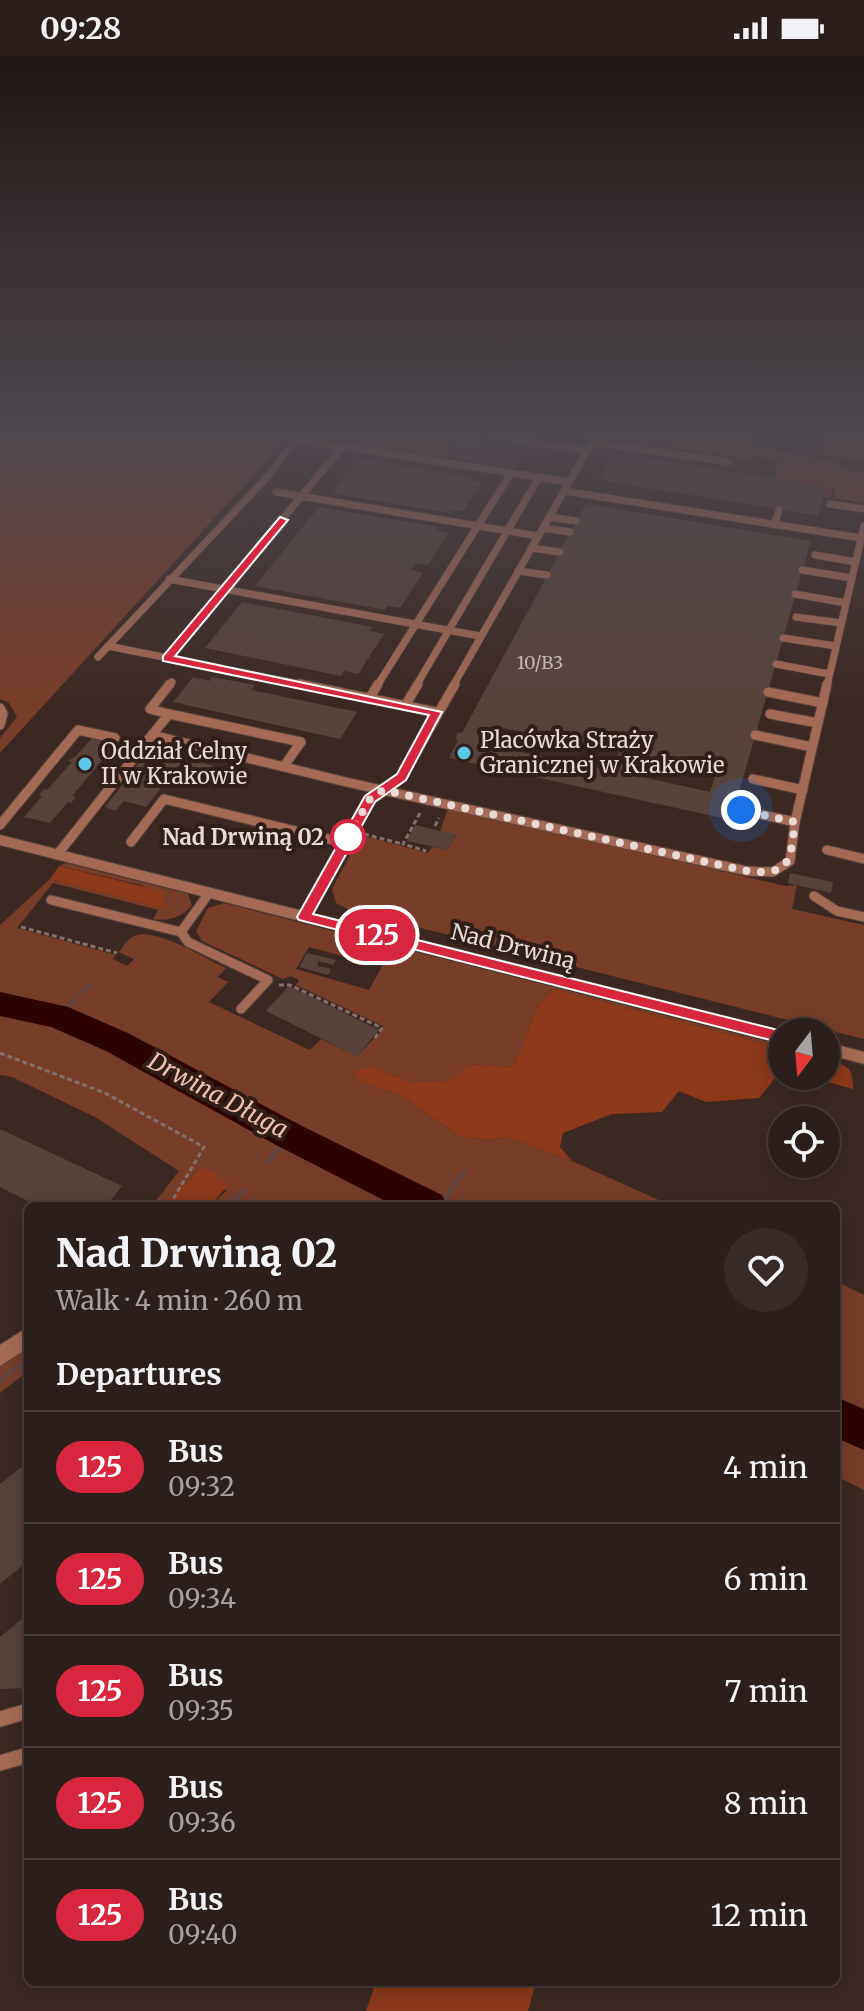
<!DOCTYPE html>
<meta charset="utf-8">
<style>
:root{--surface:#2c1e1a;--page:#382b27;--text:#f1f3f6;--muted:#a6a2a2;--line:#483c39}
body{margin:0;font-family:Merriweather,serif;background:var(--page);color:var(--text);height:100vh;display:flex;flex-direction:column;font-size:30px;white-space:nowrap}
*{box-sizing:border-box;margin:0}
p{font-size:26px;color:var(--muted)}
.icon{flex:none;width:44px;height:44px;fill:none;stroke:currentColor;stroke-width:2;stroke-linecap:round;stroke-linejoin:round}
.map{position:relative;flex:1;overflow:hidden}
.drawer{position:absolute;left:24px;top:1146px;width:816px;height:784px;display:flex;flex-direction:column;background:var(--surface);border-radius:12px;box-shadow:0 4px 20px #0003,0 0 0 2px var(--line)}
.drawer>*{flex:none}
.badge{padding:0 16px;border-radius:26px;font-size:28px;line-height:52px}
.needle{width:52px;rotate:196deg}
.controls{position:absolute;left:768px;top:962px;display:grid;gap:16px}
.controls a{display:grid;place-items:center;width:72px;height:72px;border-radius:50%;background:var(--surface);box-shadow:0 4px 20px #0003,0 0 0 2px var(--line);font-size:40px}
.you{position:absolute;width:40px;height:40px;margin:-20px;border:6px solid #fff;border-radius:50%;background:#1a73e8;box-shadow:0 0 0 12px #1a73e833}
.map>.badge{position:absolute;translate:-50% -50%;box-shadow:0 0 0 4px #fff}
h2{padding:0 32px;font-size:30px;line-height:72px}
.round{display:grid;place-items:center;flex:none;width:84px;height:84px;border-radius:42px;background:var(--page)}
.summary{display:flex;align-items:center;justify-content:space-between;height:136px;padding:0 32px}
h1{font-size:38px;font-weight:800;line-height:60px}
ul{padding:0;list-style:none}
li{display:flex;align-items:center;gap:24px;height:112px;padding:0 32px;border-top:2px solid var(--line)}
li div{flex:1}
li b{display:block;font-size:30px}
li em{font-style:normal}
li .badge{min-width:88px;font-weight:700;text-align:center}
.status{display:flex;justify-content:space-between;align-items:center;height:56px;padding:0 40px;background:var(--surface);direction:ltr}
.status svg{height:22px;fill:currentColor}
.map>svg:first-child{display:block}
.green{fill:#783d29}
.forest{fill:#8d391a}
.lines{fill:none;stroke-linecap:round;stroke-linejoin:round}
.stream-far1{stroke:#654440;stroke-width:4}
.stream{stroke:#654440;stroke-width:6}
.river{fill:#2d0300;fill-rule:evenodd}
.building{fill:#57433c;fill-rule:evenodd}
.lane-far2-casing{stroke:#57453f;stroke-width:8}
.lane-far1-casing{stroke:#57453f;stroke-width:11}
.lane-casing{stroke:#57453f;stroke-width:17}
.street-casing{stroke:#57453f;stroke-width:2}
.path{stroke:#806f6a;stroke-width:3;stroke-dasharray:5 3;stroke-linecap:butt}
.lane-far2{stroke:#a56a55;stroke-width:7}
.lane-far1{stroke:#a56a55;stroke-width:9}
.lane{stroke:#a56a55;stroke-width:15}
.street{fill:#a56a55;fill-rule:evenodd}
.line{fill:#d7263d;stroke:#fff;stroke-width:2}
.walk{stroke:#e8dbd7;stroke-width:8;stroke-dasharray:0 14.4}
.poi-dot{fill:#5bc8e7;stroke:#301f19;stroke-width:3}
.stop-dot{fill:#fff;stroke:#d7263d;stroke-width:4}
.labels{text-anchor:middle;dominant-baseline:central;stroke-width:8;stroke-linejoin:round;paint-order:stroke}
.number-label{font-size:18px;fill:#c4b5b0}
.poi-label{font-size:22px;fill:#e8dbd7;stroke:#301f19;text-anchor:start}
.stop-label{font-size:22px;font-weight:bold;fill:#e8dbd7;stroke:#301f19;text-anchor:end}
.street-label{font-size:22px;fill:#e8dbd7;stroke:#301f19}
.water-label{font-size:24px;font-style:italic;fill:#f0bfae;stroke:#301f19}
</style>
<div class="status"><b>09:28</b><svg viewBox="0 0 49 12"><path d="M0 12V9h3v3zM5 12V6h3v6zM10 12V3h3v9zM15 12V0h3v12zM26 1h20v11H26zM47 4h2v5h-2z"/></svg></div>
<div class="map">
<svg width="864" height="1955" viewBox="0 0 864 1955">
<rect width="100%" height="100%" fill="#3b2822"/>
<g class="green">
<path d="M0,375H294L0,697V682L17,661L9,647L0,643Z"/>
<path d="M311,375H485L480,385L457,382L443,401L319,383Z"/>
<path d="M556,375L751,378L759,391L835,406L841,413L864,417V447L834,442L836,431H833L830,442L823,441L826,431L774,423L779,404L754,400L751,407L738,405V401Z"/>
<path d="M448,752L786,830L797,829L792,853L864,869V983L350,854L336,847L332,833L361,779L428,797L432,791L448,794L456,779L440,775Z"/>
<path d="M66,807L188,838L192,849C183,861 168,866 153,863L158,854L53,827L17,872L116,899L113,903L127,910L134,903L119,896C123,891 127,884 132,881C152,868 206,903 226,912L218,921L228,926L209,946L310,994L321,983L357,1000L385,971L296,929L299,924L291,920L283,923L202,885L196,875L208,852L224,847L376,886L378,887L368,907L309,891L296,913L369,934L393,890L782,989V992L553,933L538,950L513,1011L469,1008L454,1025L411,1026L373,1011L362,1026L402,1040L459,1080L487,1084L508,1081L572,1105L672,1150H210L226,1135L200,1113L163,1150H152L179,1115L95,1061L12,1021L0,1019V869L50,823L164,852L163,842L142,829L59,810Z"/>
<path d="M836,1225L864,1239V1434L836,1420Z"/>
<path d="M28,1288V1315L0,1337V1309Z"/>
</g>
<g class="forest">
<path d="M827,375H864V404L820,398Z"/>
<path d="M59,810L162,835L165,853L50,823Z"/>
<path d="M553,933L782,992V1013L759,1042L706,1046L679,1035L662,1056L612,1058L563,1077L560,1091L572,1105L508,1081L487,1084L459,1080L402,1040L362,1026L354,1015L373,1011L411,1026L453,1025L469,1008L513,1011L538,950Z"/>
<path d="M826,1004C847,1009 853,1010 853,1033L806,1020H826Z"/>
<path d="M200,1113L211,1114L228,1129L210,1150H163Z"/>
<path d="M376,1926H536L528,1955H366Z"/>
</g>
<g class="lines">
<path class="stream-far1" d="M57,960L89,929"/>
<g class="stream">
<path d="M268,1107L288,1079"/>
<path d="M229,1150L242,1136"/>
<path d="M440,1150L464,1116"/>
<path d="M0,1324L28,1303"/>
</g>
<g class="river">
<path d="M0,936L68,951L128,977L300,1069L442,1139L447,1150H395L276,1089L106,995L51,971L0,960Z"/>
<path d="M836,1341L864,1353V1394L836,1382Z"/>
</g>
</g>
<g class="building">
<path d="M460,383L527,393L515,412L447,401Z"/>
<path d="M613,397L826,431L818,460L599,424Z"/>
<path d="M358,403L472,421L470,425L482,426L463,455L451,454L449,457L331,437Z"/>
<path d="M586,448L811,485L731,764L449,702L458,684H455L458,676L462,677ZM494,670L716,717L710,736L642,721L648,704L619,697L612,715L485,688Z"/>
<path d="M319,451L439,471L437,474L449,477L428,509L416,507L411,514L423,517L400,552L387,550L385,554L255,530Z"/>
<path d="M242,546L373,571L370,575L384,578L358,618L344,615L341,620L205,592Z"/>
<path d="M193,621L209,625L212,621L255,629L251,634L357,656L340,683L173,646Z"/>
<path d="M92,682L117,687L72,740L76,741L71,747L68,746L50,767L24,761L42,740L39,739L44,733L47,734L72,706L68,705L76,700Z"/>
<path d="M149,694L185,702L146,751L124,745L115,755L105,751Z"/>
<path d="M190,704L214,710L209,716L184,711Z"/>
<path d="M415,769L440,775L456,778L448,794L407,785Z"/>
<path d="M790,817L833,826L831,837L788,827Z"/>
<path d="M307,897L336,904L333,909L319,905L317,910L331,913L328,919L299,911Z"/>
<path d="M289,930L379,974L357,1000L266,955Z"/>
<path d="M0,1073L122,1130L106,1150H38L0,1131Z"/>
<path d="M28,1406V1505L0,1528V1428Z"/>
<path d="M28,1558V1632L0,1633V1581Z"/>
</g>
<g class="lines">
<defs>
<g id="lane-far2">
<path d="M492,380L587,395"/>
<path d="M564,435L861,482"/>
<path d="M276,436L538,480"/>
<path d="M830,448L864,453"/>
<path d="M549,461L576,465"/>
<path d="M774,469L779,454"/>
<path d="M543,472L570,476"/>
<path d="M531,492L560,496"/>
<path d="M815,499L856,506"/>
<path d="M802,514L852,522"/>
<path d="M518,515L547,519"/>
<path d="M169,523L480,580"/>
<path d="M795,538L846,547"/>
<path d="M796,561L841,567"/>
<path d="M783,582L836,590"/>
<path d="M108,590L309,630"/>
<path d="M98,601L269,419L295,383L569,426"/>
<path d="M167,602L343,390"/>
<path d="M776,608L829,618"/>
<path d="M168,630L172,626"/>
<path d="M377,630L511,417"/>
<path d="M416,630L539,421"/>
<path d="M453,630L592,386L728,406"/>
<path d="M827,630L864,470"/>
</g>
<g id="lane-far1">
<path d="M170,628L150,653L169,658L152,679L346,726L747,815L773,816L790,805L795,766L827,628"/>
<path d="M299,628L436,656"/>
<path d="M768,636L823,647"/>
<path d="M369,643L378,628"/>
<path d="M405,650L418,628"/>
<path d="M0,652L3,658L0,669"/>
<path d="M169,658L301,686L284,710"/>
<path d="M770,658L818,667"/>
<path d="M755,679L812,691"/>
<path d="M753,723L803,734"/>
<path d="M741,754L795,766"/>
<path d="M0,769L78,674L115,682"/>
<path d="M131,786L164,743L345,787"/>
<path d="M827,794L864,803"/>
<path d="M57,799L152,679"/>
<path d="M814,840L837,855L864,861"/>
<path d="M51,844L181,876L188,886L268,924L241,953"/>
<path d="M304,861L370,743L402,721L455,628"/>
<path d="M181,876L209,837"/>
</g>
<g id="lane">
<path d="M0,1663L28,1655"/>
<path d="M0,1707L28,1699"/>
</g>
<g id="street">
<path d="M0,779L782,975L786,976H782V987L0,789Z"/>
<path d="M826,986L864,996V1008L826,998Z"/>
<path d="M28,1271V1292L0,1310V1289Z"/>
</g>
</defs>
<use href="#lane-far2" class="lane-far2-casing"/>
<use href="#lane-far1" class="lane-far1-casing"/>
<use href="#lane" class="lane-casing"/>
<use href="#street" class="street-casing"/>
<g class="path">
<path d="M420,757L403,788L426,795"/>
<path d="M435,770L439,762"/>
<path d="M364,778L403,788"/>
<path d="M21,871L117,897"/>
<path d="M279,929H290L382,972L375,982"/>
<path d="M0,997L105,1037L204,1091L169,1150"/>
</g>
<use href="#lane-far2" class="lane-far2"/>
<use href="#lane-far1" class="lane-far1"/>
<use href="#lane" class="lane"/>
<use href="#street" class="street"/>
</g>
<linearGradient id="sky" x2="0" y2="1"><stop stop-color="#201613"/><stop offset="0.58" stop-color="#4f484f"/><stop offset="1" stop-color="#4f484f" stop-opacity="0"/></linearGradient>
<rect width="864" height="649" fill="url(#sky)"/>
<path class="line" d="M280,461L288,464L175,600L442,656L406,724L375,746L313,858L782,975L790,981L788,985L782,987L299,864L297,861L365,740L397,718L429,659L163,605V600Z"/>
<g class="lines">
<path class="walk" d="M348,781L370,743L383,734L747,815C792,820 790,804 795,766L741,754"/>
</g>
<g class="poi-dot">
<circle cx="464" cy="697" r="8"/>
<circle cx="85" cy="708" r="8"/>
</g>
<circle class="stop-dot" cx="348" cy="781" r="16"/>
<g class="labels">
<g class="number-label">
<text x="540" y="606">10/B3</text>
</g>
<g class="poi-label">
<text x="480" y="684">Placówka Straży<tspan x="480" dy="25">Granicznej w Krakowie</tspan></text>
<text x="101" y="695">Oddział Celny<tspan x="101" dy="25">II w Krakowie</tspan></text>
</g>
<g class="stop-label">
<text x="324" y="781">Nad Drwiną 02</text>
</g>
<g class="street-label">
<text transform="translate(513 890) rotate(14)">Nad Drwiną</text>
</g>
<g class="water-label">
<text transform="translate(218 1039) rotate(28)">Drwina Długa</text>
</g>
</g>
</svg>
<div class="controls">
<a><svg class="needle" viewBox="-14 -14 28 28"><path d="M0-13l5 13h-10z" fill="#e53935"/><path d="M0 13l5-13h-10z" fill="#a6a2a2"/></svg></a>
<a><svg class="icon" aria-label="locate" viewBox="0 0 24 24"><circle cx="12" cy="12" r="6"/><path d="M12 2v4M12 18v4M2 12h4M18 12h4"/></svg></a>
</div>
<div class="you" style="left:741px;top:754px"></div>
<b class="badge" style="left:377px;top:879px;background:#d7263d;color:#fff">125</b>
<section class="drawer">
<div class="summary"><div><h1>Nad Drwiną 02</h1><p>Walk · 4 min · 260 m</p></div><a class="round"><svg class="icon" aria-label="heart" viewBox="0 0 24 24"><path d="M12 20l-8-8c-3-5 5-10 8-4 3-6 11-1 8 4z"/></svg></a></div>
<h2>Departures</h2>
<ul>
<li><span class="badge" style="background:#d7263d;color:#fff">125</span><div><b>Bus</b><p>09:32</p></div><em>4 min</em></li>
<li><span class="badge" style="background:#d7263d;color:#fff">125</span><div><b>Bus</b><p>09:34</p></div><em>6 min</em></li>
<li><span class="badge" style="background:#d7263d;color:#fff">125</span><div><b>Bus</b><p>09:35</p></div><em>7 min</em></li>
<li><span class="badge" style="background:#d7263d;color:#fff">125</span><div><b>Bus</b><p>09:36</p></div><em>8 min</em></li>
<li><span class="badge" style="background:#d7263d;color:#fff">125</span><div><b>Bus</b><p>09:40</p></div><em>12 min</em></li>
</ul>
</section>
</div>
